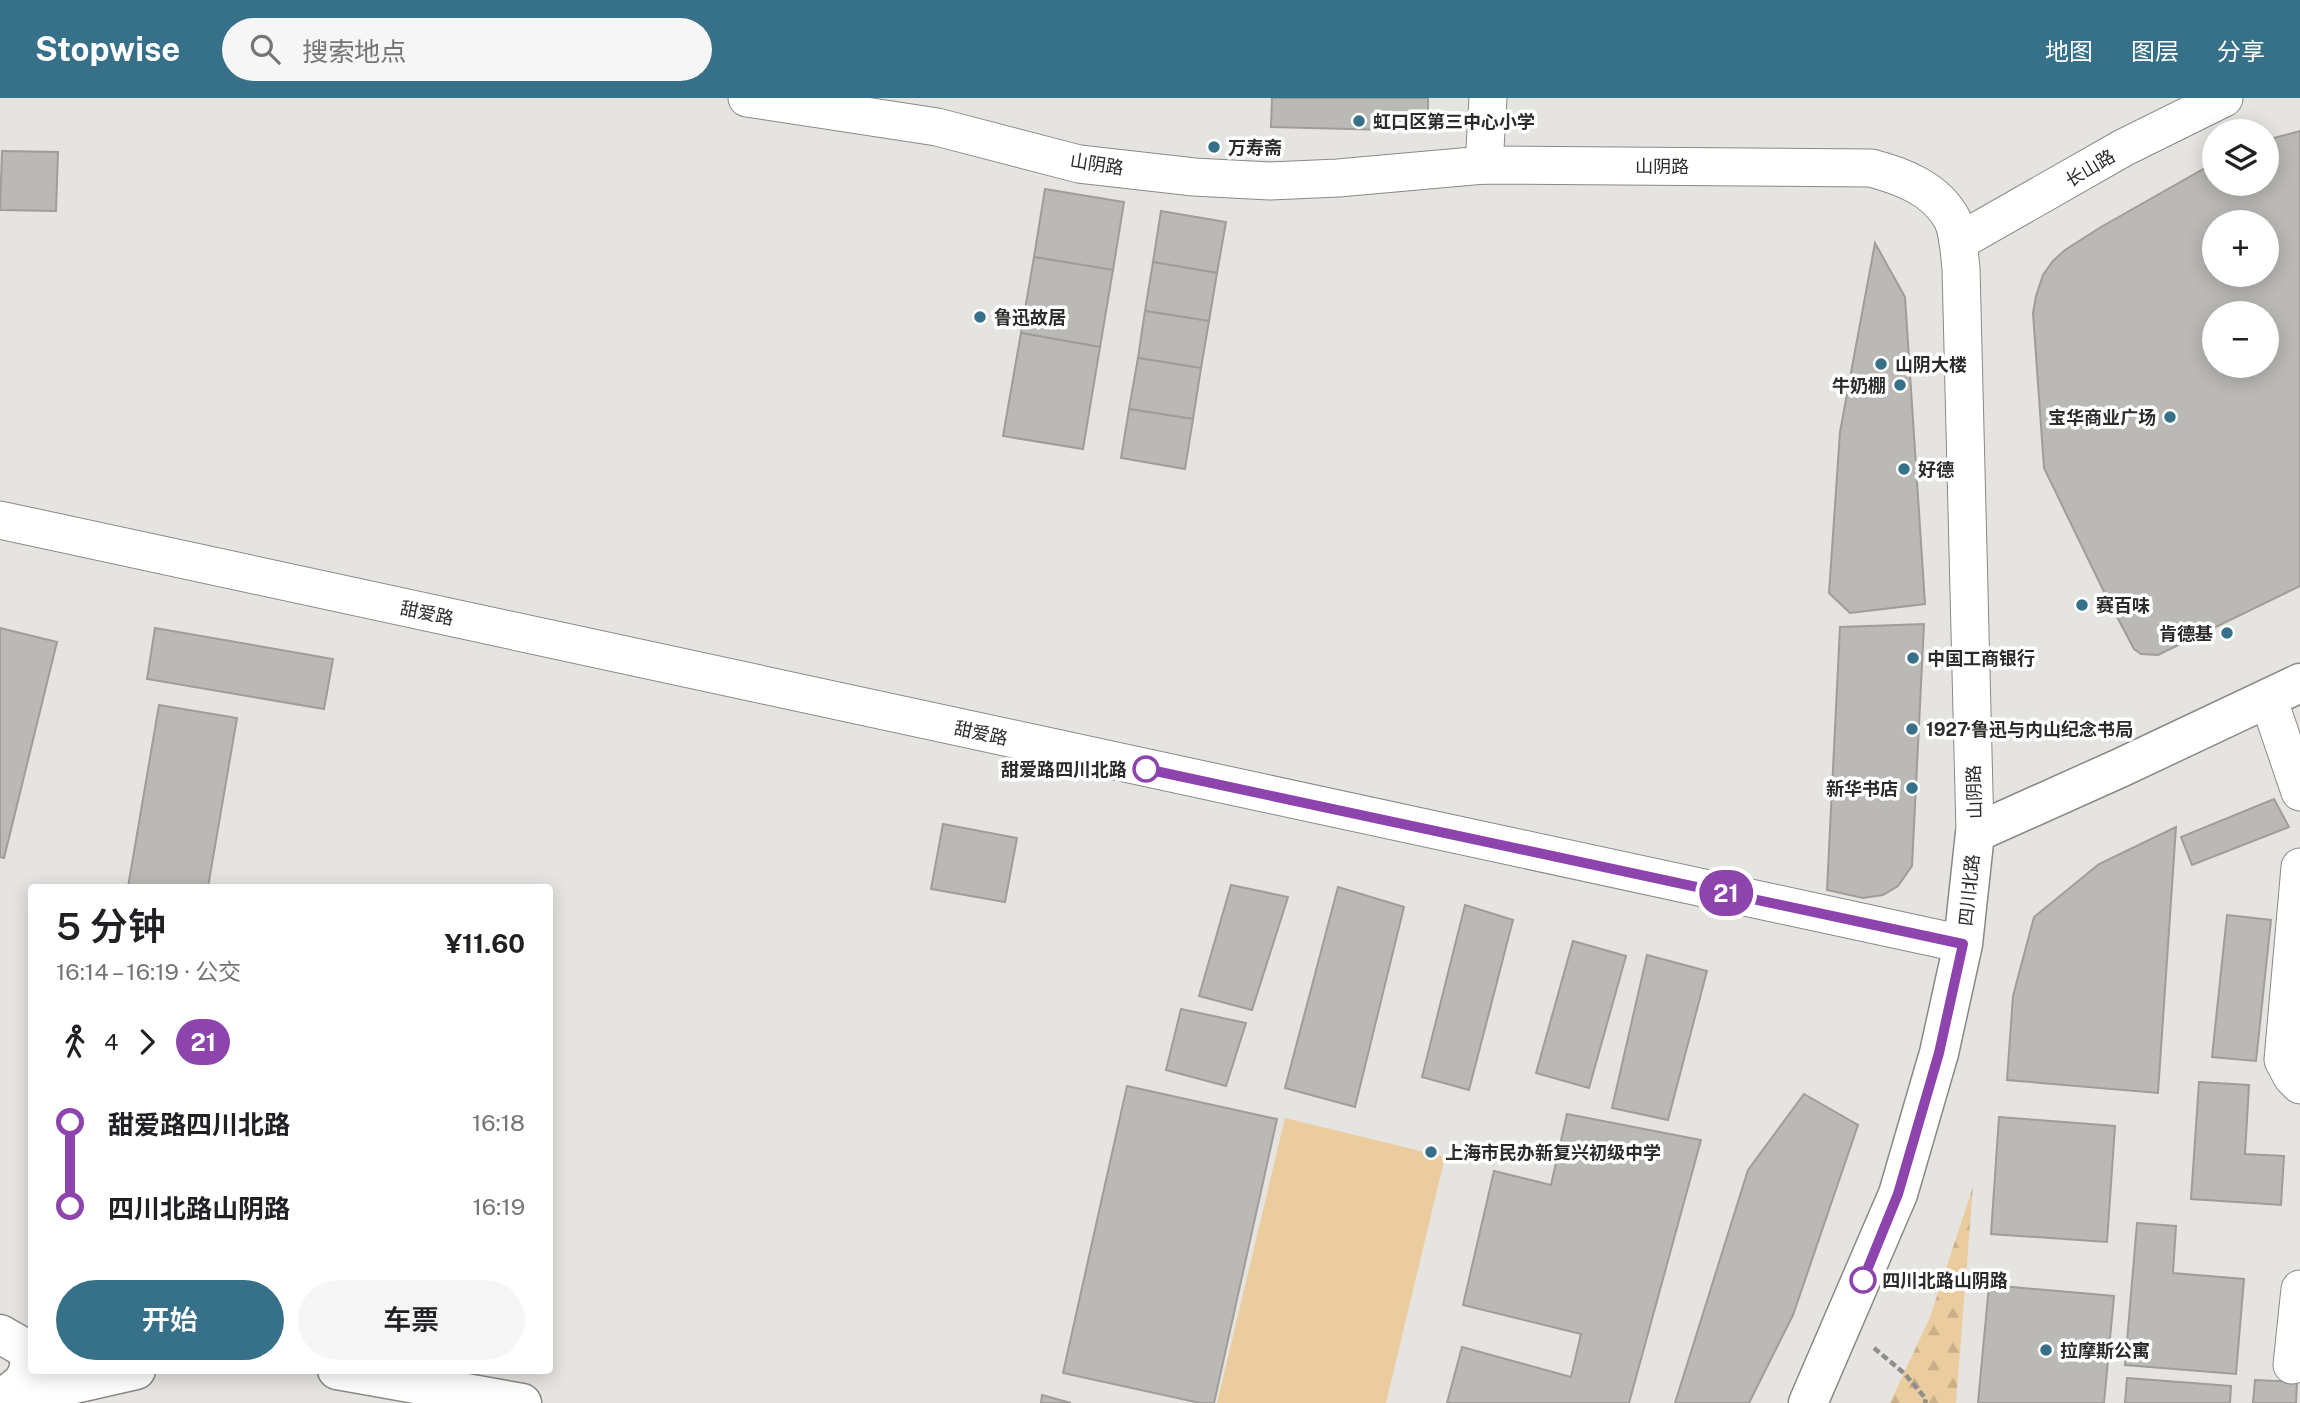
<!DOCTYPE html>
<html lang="zh">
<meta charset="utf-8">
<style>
:root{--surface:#fff;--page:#f6f6f6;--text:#202124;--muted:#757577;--accent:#367189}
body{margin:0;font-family:"Public Sans","Noto Sans SC",sans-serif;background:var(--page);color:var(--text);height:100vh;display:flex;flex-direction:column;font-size:26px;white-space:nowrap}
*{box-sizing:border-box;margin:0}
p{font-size:23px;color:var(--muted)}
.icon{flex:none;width:38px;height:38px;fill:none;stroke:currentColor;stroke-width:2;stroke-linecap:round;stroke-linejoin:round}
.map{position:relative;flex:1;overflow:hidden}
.panel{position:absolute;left:28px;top:786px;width:525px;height:490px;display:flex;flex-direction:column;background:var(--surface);border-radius:7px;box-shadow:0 4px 18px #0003}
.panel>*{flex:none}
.badge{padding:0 14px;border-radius:23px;font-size:24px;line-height:46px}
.tools{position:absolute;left:2202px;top:21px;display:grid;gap:14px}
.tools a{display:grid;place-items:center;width:77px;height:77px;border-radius:50%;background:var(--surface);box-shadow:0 4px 18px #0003;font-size:35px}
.map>.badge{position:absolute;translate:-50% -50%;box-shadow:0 0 0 4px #fff}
.legs{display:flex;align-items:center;gap:10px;height:77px;padding:0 28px;font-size:23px}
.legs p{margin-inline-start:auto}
.head{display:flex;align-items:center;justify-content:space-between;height:119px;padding:0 28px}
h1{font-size:38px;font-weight:600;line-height:52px}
.action{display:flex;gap:14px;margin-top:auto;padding:14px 28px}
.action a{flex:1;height:80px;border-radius:42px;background:var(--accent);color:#fff;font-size:28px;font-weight:600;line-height:80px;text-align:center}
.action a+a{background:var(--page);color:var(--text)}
ul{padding:0 28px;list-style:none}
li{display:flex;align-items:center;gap:24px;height:84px;font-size:26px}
li i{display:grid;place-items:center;width:10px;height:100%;margin:0 9px;background:currentColor}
li i::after{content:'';width:18px;height:18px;margin:-9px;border:5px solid;border-radius:50%;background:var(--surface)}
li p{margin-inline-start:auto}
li:first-child i{background:linear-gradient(#0000 50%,currentColor 0)}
li:last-child i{background:linear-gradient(currentColor 50%,#0000 0)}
header{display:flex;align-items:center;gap:42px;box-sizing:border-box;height:98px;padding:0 35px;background:var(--accent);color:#fff}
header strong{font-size:33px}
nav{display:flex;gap:38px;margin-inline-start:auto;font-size:24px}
.search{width:490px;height:63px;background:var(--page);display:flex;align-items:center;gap:18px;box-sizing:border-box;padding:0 24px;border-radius:38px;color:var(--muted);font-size:26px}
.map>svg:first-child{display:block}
.forest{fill:url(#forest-firs)}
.garden{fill:#ebcc9e}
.building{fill:#bbb9b6;stroke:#9f9d9a;stroke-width:2;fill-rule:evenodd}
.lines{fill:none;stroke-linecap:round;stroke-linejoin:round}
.minor-casing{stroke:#8b8986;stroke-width:39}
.major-casing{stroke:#8b8986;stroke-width:41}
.path{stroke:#8f8e8b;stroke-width:4.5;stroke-dasharray:7 3.5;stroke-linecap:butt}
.minor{stroke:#fff;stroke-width:37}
.major{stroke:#fff;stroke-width:38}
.line-1-casing{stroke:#fff;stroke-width:16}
.line-1{stroke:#8e44ad;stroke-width:10}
.poi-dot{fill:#367189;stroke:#fff;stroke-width:2.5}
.stop-1-dot{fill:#fff;stroke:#8e44ad;stroke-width:3.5}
.labels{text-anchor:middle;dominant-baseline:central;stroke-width:7;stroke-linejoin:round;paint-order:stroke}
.poi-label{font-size:18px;font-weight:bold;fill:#2b2b29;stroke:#fff;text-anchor:start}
.street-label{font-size:18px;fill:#2b2b29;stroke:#fff}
.stop-label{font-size:18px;font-weight:bold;fill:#2b2b29;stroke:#fff;text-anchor:end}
</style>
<header>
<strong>Stopwise</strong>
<div class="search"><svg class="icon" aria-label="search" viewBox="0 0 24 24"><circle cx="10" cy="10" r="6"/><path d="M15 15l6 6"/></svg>搜索地点</div>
<nav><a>地图</a><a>图层</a><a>分享</a></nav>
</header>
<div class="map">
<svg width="2300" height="1305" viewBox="0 0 2300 1305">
<defs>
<pattern id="forest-firs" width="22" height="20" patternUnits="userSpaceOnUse" patternTransform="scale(1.75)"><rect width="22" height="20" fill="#ebcc9e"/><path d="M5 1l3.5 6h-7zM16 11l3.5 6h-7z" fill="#caaf88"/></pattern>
</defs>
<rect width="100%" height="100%" fill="#e6e4e1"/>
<path class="forest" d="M1973,1089L1956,1305H1890L1930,1219Z"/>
<path class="garden" d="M1285,1020L1445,1059L1386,1305H1217Z"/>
<g class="building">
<path d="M1272,0H1428V33L1271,29Z"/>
<path d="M2300,33V488L2158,557L2141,556L2134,551L2106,498L2044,370L2033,215L2036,198L2043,177L2053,163L2065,152L2101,129L2214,65V86H2266V42ZM2214,124H2266V177H2214ZM2214,215H2266V268H2214Z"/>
<path d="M2,53L58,54L56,113L0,112Z"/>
<path d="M1045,91L1124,104L1113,172L1034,159Z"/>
<path d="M1161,113L1226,124L1217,175L1153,164Z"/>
<path d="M1875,145L1905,199L1925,506L1850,515L1829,495L1840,334Z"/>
<path d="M1034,159L1113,172L1100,249L1021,235Z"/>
<path d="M1153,164L1217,175L1209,223L1145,213Z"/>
<path d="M1145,213L1209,223L1201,270L1138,260Z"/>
<path d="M1021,235L1100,249L1083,351L1003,338Z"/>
<path d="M1138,260L1201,270L1193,321L1129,311Z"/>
<path d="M1129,311L1193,321L1185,371L1121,360Z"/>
<path d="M1924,526L1912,768L1898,788L1883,797L1863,800L1827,792L1840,529Z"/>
<path d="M0,530L57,544L4,760L0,759Z"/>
<path d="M155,530L333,561L324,611L147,581Z"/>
<path d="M159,607L237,620L208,789H128Z"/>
<path d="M2274,701L2289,729L2192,767L2181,739Z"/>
<path d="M943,726L1017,740L1005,804L931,791Z"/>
<path d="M2176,729L2158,995L2007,982L2013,898L2034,819L2099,766Z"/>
<path d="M1231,787L1288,799L1252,912L1199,898Z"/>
<path d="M1338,789L1404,809L1355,1009L1285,990Z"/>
<path d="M1465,807L1513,822L1469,992L1422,979Z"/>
<path d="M2227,817L2271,822L2256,963L2212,959Z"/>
<path d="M1573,843L1626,858L1589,990L1536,975Z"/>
<path d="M1647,857L1707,873L1668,1022L1612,1010Z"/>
<path d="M1181,911L1246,925L1226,988L1166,972Z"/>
<path d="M2199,984L2249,987L2245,1056L2284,1058L2281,1107L2191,1101Z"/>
<path d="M1127,988L1277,1021L1214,1305H1200L1063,1275Z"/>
<path d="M1804,996L1858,1027L1793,1217L1749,1305H1675L1748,1072Z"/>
<path d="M1567,1016L1701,1042L1629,1305H1447L1462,1249L1571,1279L1581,1236L1463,1207L1494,1073L1551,1087Z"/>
<path d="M1999,1019L2115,1028L2107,1144L1991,1136Z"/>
<path d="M2137,1125L2176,1128L2173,1175L2244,1181L2236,1276L2125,1267Z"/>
<path d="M1989,1187L2114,1198L2104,1305H1978Z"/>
<path d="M2127,1280L2231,1288L2230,1305H2125Z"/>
<path d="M2255,1282L2297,1284L2296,1305H2253Z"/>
<path d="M1042,1297L1071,1305H1041Z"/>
</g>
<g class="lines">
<defs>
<g id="minor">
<path d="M747,0L937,29L1079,66L1194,79L1270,83L1338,80L1484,67L1871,70C1902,78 1936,91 1952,121C1959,135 1959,155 1961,170L1975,735"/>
<path d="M1484,67L1488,0"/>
<path d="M1958,144L2123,50L2224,0"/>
<path d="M0,422L1963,846"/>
<path d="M2268,600L2300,694"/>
<path d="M2300,769L2283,962L2292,979L2300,987"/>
<path d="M2292,1267L2300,1191"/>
</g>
<g id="major">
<path d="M0,1236L21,1248L30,1258C29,1284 20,1287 0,1301"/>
<path d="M337,1272L522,1305"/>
<path d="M0,1303L136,1272"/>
<path d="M1808,1305L1898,1096L1939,955L1963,846L1975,735L2120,670L2300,585"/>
</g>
</defs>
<use href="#minor" class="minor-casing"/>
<use href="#major" class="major-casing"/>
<path class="path" d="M1874,1250L1904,1275L1926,1301L1925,1305"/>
<use href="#minor" class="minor"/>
<use href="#major" class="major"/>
</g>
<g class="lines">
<defs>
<path id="line-1" d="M1146,671L1963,846L1939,955L1898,1096L1863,1182"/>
</defs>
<use href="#line-1" class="line-1-casing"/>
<use href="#line-1" class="line-1"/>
</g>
<g class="poi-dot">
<circle cx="1359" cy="23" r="7"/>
<circle cx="1214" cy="49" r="7"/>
<circle cx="980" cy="219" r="7"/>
<circle cx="1881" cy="266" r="7"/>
<circle cx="1900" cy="287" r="7"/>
<circle cx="2170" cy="319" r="7"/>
<circle cx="1904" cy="371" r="7"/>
<circle cx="2082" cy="507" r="7"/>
<circle cx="2227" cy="535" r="7"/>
<circle cx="1913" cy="560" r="7"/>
<circle cx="1912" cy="631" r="7"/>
<circle cx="1912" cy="690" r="7"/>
<circle cx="1431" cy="1054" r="7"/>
<circle cx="2046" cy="1252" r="7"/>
</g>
<g class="stop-1-dot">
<circle cx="1146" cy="671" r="12"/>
<circle cx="1863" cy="1182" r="12"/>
</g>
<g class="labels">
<g class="poi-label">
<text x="1373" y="23">虹口区第三中心小学</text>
<text x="1228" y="49">万寿斋</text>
<text x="994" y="219">鲁迅故居</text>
<text x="1895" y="266">山阴大楼</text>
<text x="1886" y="287" text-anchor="end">牛奶棚</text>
<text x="2156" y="319" text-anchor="end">宝华商业广场</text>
<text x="1918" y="371">好德</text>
<text x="2096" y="507">赛百味</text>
<text x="2213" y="535" text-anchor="end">肯德基</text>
<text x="1927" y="560">中国工商银行</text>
<text x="1926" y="631">1927·鲁迅与内山纪念书局</text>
<text x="1898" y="690" text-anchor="end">新华书店</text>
<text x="1445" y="1054">上海市民办新复兴初级中学</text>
<text x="2060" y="1252">拉摩斯公寓</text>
</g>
<g class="street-label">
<text transform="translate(1097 66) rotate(9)">山阴路</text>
<text x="1662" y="68">山阴路</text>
<text transform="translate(2090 70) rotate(-31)">长山路</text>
<text transform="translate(427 515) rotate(12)">甜爱路</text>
<text transform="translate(981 635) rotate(12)">甜爱路</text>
<text transform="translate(1974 694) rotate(-92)">山阴路</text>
<text transform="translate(1969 792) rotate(-84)">四川北路</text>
</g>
<g class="stop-label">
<text x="1127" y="671">甜爱路四川北路</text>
<text x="1882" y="1182" text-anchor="start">四川北路山阴路</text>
</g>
</g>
</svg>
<div class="tools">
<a><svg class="icon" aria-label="layers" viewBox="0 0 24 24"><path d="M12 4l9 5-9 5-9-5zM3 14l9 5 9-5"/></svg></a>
<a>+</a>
<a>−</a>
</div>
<b class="badge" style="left:1726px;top:795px;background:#8e44ad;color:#fff">21</b>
<section class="panel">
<div class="head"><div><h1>5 分钟</h1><p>16:14 – 16:19 · 公交</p></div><b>¥11.60</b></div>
<div class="legs"><svg class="icon" aria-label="walk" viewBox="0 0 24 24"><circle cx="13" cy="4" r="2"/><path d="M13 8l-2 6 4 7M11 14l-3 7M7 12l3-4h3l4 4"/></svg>4<svg class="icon" aria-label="forward" viewBox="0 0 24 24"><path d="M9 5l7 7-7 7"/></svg><b class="badge" style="background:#8e44ad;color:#fff">21</b></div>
<ul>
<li><i style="color:#8e44ad"></i><b>甜爱路四川北路</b><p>16:18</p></li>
<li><i style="color:#8e44ad"></i><b>四川北路山阴路</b><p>16:19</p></li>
</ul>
<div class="action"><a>开始</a><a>车票</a></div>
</section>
</div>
